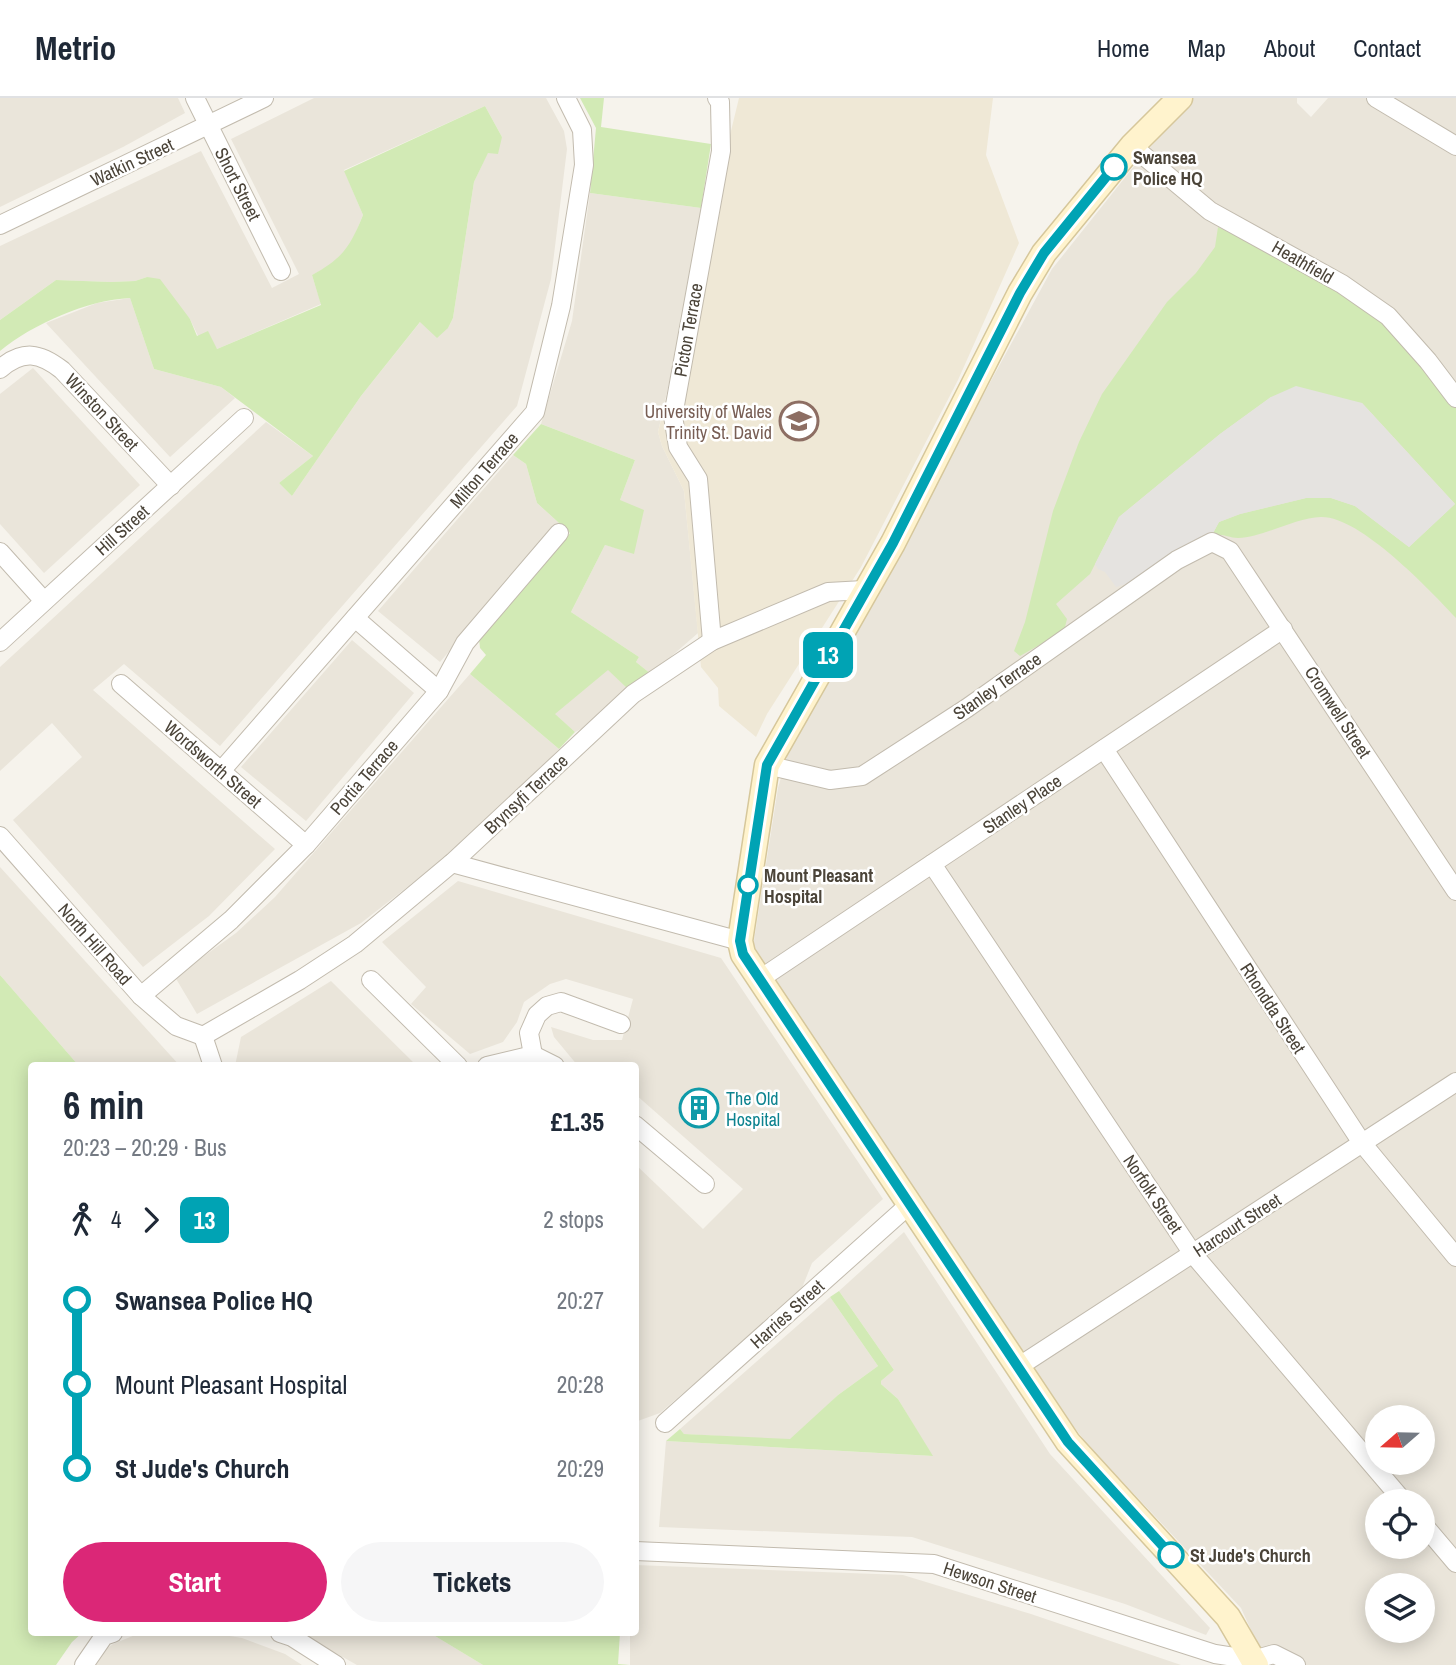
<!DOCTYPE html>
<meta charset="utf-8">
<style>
:root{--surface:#fff;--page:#f6f6f7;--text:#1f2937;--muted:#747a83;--line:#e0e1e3;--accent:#db2777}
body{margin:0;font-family:"Archivo Narrow",sans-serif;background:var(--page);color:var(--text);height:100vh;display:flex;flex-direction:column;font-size:26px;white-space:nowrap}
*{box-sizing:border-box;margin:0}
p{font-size:23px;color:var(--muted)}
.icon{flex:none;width:38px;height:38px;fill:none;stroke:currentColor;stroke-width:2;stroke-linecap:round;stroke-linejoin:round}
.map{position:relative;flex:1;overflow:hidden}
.side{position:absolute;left:28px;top:964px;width:611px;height:574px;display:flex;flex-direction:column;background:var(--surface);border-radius:7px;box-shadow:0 4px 18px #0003}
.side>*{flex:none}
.badge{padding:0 14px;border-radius:10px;font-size:24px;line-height:46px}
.needle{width:46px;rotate:250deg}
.controls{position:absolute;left:1365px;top:1307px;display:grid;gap:14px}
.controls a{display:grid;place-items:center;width:70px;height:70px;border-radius:50%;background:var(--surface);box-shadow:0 4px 18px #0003;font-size:35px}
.map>.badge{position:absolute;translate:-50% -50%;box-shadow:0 0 0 4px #fff}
.legs{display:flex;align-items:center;gap:10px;height:77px;padding:0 35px;font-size:23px}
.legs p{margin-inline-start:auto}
.summary{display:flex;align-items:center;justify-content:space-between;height:119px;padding:0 35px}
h1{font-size:38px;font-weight:700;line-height:52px}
.cta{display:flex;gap:14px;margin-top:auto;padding:14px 35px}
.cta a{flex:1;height:80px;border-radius:42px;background:var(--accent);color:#fff;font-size:28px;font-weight:700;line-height:80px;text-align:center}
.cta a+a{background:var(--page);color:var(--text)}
ul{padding:0 35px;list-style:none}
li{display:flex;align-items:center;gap:24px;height:84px;font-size:26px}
li i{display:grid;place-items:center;width:10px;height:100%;margin:0 9px;background:currentColor}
li i::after{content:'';width:18px;height:18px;margin:-9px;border:5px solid;border-radius:50%;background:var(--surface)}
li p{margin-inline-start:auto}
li:first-child i{background:linear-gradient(#0000 50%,currentColor 0)}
li:last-child i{background:linear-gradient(currentColor 50%,#0000 0)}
header{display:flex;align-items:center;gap:42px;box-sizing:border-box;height:98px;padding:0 35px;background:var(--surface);border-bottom:2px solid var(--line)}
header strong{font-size:33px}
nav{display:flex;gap:38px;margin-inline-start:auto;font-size:24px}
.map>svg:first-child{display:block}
.residential{fill:#eae5da;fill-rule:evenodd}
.education{fill:#efe8d6}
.green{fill:#d2eab5}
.parking{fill:#e5e3e0}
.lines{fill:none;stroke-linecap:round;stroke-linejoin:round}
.street-casing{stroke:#c2bbae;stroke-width:20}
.secondary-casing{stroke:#d6c79b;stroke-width:27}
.street{stroke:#fff;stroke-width:18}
.secondary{stroke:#fff3cd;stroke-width:24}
.line-1-casing{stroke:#fff;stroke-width:16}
.line-1{stroke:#00a3b4;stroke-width:10}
.stop-1-dot{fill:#fff;stroke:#00a3b4;stroke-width:3.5}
.labels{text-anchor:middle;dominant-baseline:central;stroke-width:5;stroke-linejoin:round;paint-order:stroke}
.stop-label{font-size:18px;font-weight:bold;fill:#4b4439;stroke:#fff;text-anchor:start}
.street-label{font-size:18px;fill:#4b4439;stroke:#fff}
.education-label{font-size:18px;fill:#785e54;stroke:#fff;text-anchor:end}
.culture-label{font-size:18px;fill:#0d838f;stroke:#fff;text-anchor:start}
</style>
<header>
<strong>Metrio</strong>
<nav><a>Home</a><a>Map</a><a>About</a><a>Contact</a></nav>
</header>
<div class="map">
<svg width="1456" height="1567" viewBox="0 0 1456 1567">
<rect width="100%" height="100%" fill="#f6f3ec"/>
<g class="residential">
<path d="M0,0H178L185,15L123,49L0,109Z"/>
<path d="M314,0H546L564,33L567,51L551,181L517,308L220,648L124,566L93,592L275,751L209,818L143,869L13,722L82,659L52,625L0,673V569L266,324L313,358L279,385L292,398L361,298L421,223L448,230L453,220L474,84L488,54L502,39L485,8L344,72L363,117L351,146L333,166L312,177L321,206L217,251L198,238L190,221L147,179L135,183L111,184L56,182L0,222V148L201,53L272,190L299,176L231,41Z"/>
<path d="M1193,0H1297V5L1311,19L1328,0H1456V1567H1267L1241,1510L1089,1348L1037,1282L753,849L778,690L788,655L1052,171L1135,67ZM1377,1320H1423V1365H1377ZM1377,1404H1423V1449H1377ZM1377,1488H1423V1533H1377Z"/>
<path d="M590,95L701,110L682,227L658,334L662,348L684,393L698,535L651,576L636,564L639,559L571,514L605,447L634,455L620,402L635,362L541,326L572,223Z"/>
<path d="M130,200L154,271L221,289L235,300L170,359L46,225L97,205Z"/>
<path d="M33,270L140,387L44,475L0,426V296Z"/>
<path d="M513,357L526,366L537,405L559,425L440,564L378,513Z"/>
<path d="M352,542L414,595L306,723L241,669Z"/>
<path d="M608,571L630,593L585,629L575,634L554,616Z"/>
<path d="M470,576L559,651L486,728L361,825L197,916L175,879L236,835L275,799Z"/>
<path d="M0,769L180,968H79L0,877Z"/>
<path d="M458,783L721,860L883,1101L812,1165L800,1195L660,1315L635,1324V1066L703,1131L743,1091L635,996V968H578L554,939L551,929L593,942H622L633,901L566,881L550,886L524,904L517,924L503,944L470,956L411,906L426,889L382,844Z"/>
<path d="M331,883L417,968H235L241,939Z"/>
<path d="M904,1134L1050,1356L1210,1530L1206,1537L1125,1506L912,1439L659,1429L666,1343L932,1358L898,1301L881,1286V1283L894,1272L839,1193Z"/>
<path d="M830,1199L878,1268L838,1297L791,1342L684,1336L680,1331Z"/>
<path d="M635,1467L903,1477L1031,1516L1181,1567H630V1535H635Z"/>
<path d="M140,1535H211L242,1540L285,1556L302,1567H90L98,1557L113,1546Z"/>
<path d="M300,1535H430L483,1567H357Z"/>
</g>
<path class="education" d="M739,0H993L986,57L1019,145L958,282L861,469L767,616L756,639L719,608L718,590L701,569L684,393L662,348L658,334Z"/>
<g class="green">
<path d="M580,0H604L601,29L711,46L701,110L590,95L596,30Z"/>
<path d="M485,8L502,39L498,56L488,55L474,84L453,220L448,230L437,240L420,224L361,298L292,398L279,385L313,358L221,289L154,271L130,200C87,202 33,226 0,253V222L56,182L111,184L135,183L147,179L160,181L190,221L197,238L208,233L217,251L321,207L312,177C343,160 350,149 363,117L344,73Z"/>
<path d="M1218,129L1291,165L1376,219L1407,250L1456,310V520C1430,492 1360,418 1321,419C1295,420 1263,439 1238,440C1229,440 1221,435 1212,437L1219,424L1240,416L1306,400H1331L1355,408L1409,449L1455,406L1362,305L1271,299L1220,336L1119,419L1090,476L1056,506L1067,521L1064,533L1020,558L1014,553L1025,524L1053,413L1079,344L1102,296L1167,204L1196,175L1215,149Z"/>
<path d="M541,326L635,362L620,402L644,412L634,456L605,447L571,514L639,559L636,564L651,576L630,593L608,572L555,616L575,634L559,651L470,576L486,557L480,550L479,540L570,435L537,405L526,366L513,357Z"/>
<path d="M0,877L79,968H32V1535H82L72,1544L56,1567H0Z"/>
<path d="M839,1193L894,1272L881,1283V1286L898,1301L933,1358L666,1343L680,1331L684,1336L790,1341L838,1297L878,1268L830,1199Z"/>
<path d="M430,1535H620L618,1566L630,1567H483Z"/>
</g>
<path class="parking" d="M1296,288L1362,305L1455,406L1409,449L1355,408L1331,400H1306L1240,416L1219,424L1212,437L1138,482L1116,489L1105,474L1098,471L1095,466L1119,419L1220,336L1271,299Z"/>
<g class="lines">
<defs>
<g id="street">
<path d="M195,0L281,173"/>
<path d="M1376,0L1456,48"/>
<path d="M1132,48L1210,113L1342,186L1388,218L1428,263L1456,300"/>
<path d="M0,127L264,0"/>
<path d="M0,271C23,251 40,255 62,272L171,388"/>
<path d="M0,454L44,503"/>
<path d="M355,520L439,593"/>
<path d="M712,543L698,381L678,349L673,318L721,53L720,4L717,0"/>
<path d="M0,544L244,320"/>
<path d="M121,586L306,747"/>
<path d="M1104,651L1362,1045L1456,1159"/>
<path d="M767,667L830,682L862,678L967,610L1177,462L1212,444L1230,453L1456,793"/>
<path d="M221,673L535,314L561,208L584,67L582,32L566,0"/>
<path d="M0,738L141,898L176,928L203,938"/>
<path d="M452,765L740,843"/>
<path d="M932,766L1193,1156L1404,1404"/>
<path d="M760,881L1283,531"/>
<path d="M371,882L458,968"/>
<path d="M141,898L231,822L306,747L439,593L465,545L559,435"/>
<path d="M203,938L300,882L355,846L452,765L633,596L712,543L828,494L864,492"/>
<path d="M203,938L213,968"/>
<path d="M533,957L529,935L537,917L547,908L561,904L621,926"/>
<path d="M487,968L533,957L555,968"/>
<path d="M635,1027L705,1086"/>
<path d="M1018,1269L1456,984"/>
<path d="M665,1325L910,1106"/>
<path d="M1423,1426L1456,1465"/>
<path d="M635,1453L934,1466L1215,1556L1253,1562L1274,1556L1296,1567"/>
<path d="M280,1535L292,1539L336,1567"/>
<path d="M84,1567L104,1538L113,1535"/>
</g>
<path id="secondary" d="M1180,0L1132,48L1044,155L1020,195L893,445L767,667L740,843L743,856L1068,1344L1228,1519L1256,1567"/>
</defs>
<use href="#street" class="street-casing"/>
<use href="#secondary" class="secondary-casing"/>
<use href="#street" class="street"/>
<use href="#secondary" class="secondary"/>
</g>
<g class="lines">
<defs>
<path id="line-1" d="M1114,69L1044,155L1020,195L893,445L767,667L740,843L743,856L1068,1344L1171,1457"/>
</defs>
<use href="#line-1" class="line-1-casing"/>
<use href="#line-1" class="line-1"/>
</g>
<defs>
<symbol id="university-ring" viewBox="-11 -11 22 22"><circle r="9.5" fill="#fff" stroke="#8d6e63" stroke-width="1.5"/><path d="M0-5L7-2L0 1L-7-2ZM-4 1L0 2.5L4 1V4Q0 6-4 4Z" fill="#8d6e63"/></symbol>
<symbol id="building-ring" viewBox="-11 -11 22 22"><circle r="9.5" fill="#fff" stroke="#0f9aa8" stroke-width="1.5"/><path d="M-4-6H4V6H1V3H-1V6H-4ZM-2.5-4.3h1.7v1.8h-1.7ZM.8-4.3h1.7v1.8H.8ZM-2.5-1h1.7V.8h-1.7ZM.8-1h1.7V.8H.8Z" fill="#0f9aa8"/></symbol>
</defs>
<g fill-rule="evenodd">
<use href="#university-ring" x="777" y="301" width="44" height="44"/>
<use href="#building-ring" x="677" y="988" width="44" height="44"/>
</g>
<g class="stop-1-dot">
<circle cx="1114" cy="69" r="12"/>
<circle cx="748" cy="787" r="9"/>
<circle cx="1171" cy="1457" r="12"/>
</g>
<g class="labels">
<g class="stop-label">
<text x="1133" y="59">Swansea<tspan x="1133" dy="21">Police HQ</tspan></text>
<text x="764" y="777">Mount Pleasant<tspan x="764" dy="21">Hospital</tspan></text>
<text x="1190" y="1457">St Jude's Church</text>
</g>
<g class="street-label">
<text transform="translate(132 64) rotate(-25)">Watkin Street</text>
<text transform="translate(238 86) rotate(63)">Short Street</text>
<text transform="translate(1303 164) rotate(30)">Heathfield</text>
<text transform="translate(688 232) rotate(-80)">Picton Terrace</text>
<text transform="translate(102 314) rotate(47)">Winston Street</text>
<text transform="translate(484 372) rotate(-49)">Milton Terrace</text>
<text transform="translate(122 432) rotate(-42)">Hill Street</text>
<text transform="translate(997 588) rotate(-35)">Stanley Terrace</text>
<text transform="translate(1338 614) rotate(57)">Cromwell Street</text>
<text transform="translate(213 666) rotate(41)">Wordsworth Street</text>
<text transform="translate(364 679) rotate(-49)">Portia Terrace</text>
<text transform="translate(526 696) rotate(-43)">Brynsyfi Terrace</text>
<text transform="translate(1022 706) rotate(-34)">Stanley Place</text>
<text transform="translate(95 846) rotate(49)">North Hill Road</text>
<text transform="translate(1273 910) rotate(57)">Rhondda Street</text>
<text transform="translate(1153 1096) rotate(56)">Norfolk Street</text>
<text transform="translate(1237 1127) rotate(-33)">Harcourt Street</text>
<text transform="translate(787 1216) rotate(-42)">Harries Street</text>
<text transform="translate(990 1484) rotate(18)">Hewson Street</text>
</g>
<g class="education-label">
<text x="772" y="313">University of Wales<tspan x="772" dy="21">Trinity St. David</tspan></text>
</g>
<g class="culture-label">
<text x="726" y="1000">The Old<tspan x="726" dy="21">Hospital</tspan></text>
</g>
</g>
</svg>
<div class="controls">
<a><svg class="needle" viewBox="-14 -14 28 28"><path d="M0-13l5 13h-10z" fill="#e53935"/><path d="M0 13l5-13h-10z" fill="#747a83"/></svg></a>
<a><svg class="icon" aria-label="locate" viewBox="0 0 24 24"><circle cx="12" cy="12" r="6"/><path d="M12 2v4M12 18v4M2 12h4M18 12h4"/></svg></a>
<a><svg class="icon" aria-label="layers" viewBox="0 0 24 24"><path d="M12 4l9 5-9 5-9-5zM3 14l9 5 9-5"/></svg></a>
</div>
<b class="badge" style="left:828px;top:557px;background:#00a3b4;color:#fff">13</b>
<section class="side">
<div class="summary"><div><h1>6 min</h1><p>20:23 – 20:29 · Bus</p></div><b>£1.35</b></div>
<div class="legs"><svg class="icon" aria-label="walk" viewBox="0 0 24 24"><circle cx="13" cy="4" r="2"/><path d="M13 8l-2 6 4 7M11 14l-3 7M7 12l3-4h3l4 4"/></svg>4<svg class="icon" aria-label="forward" viewBox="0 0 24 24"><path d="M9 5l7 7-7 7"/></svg><b class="badge" style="background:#00a3b4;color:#fff">13</b><p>2 stops</p></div>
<ul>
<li><i style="color:#00a3b4"></i><b>Swansea Police HQ</b><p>20:27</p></li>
<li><i style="color:#00a3b4"></i><span>Mount Pleasant Hospital</span><p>20:28</p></li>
<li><i style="color:#00a3b4"></i><b>St Jude's Church</b><p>20:29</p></li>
</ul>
<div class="cta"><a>Start</a><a>Tickets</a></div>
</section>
</div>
